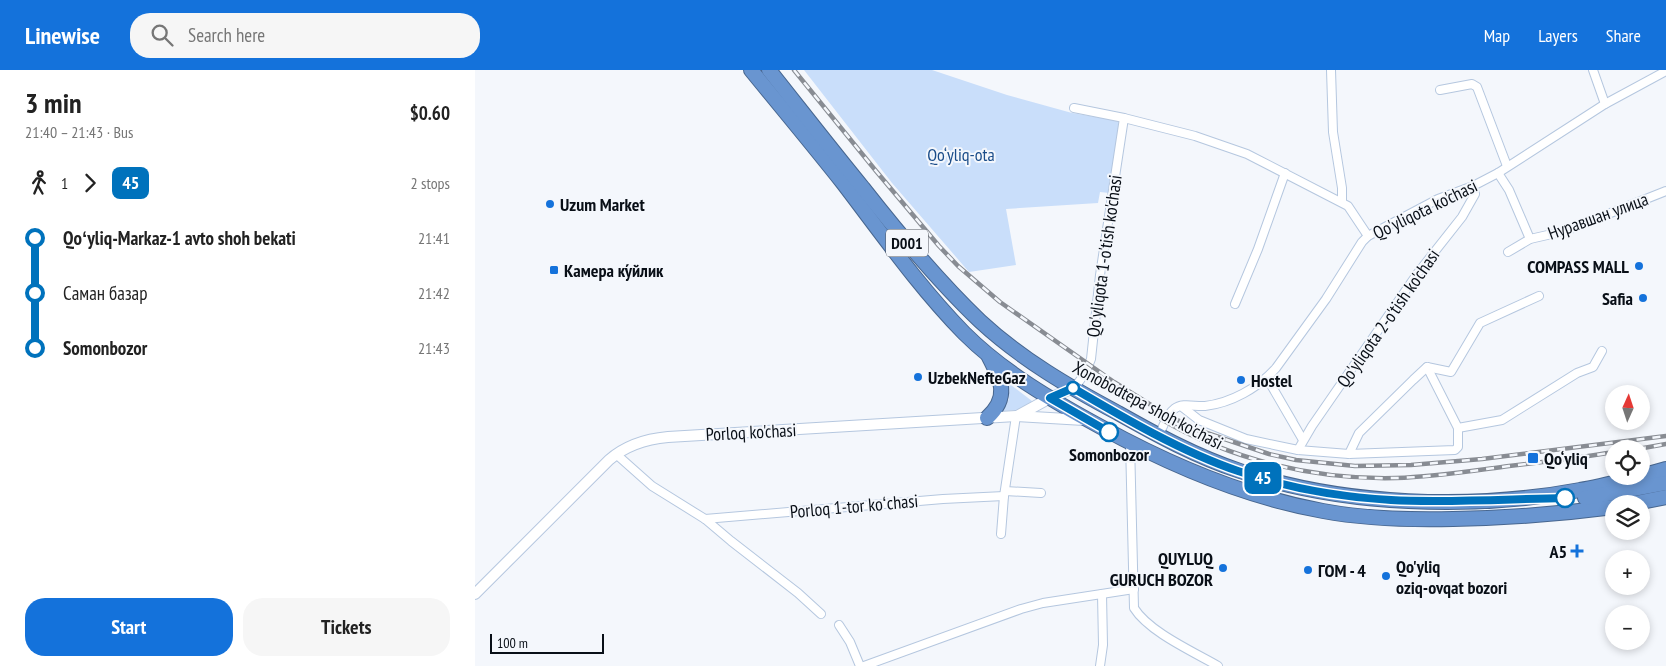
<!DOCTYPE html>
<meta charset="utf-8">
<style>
:root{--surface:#fff;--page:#f6f6f6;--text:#222;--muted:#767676;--accent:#1472db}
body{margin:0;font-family:"PT Sans Narrow",sans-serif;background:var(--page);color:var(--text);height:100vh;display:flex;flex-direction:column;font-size:19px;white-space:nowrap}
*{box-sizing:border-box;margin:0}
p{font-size:16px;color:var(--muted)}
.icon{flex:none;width:28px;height:28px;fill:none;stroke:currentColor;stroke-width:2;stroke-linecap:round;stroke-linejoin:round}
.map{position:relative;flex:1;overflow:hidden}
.drawer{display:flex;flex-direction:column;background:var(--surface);width:475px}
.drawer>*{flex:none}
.badge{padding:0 10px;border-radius:8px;font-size:18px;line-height:32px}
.needle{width:32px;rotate:3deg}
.fabs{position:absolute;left:1130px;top:315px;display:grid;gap:10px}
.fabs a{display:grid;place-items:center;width:45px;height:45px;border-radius:50%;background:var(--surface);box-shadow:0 2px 8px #0003;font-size:25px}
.scale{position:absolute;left:15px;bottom:12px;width:114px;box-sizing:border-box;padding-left:5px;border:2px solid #090f17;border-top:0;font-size:14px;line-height:18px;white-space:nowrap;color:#090f17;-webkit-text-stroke:4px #f4f7fc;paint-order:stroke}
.map>.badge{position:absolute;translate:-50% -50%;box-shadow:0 0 0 2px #fff}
.legs{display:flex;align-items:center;gap:8px;height:55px;padding:0 25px;font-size:16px}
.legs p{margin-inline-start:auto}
.overview{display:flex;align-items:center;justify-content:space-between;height:85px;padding:0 25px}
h1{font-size:28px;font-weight:700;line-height:38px}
.cta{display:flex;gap:10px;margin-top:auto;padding:10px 25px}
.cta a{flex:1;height:58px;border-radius:20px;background:var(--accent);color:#fff;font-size:20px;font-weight:700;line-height:58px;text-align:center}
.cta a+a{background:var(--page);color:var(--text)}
ul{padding:0 25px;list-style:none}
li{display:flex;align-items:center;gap:18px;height:55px;font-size:19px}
li i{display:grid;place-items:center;width:8px;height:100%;margin:0 6px;background:currentColor}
li i::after{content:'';width:12px;height:12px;margin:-6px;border:4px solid;border-radius:50%;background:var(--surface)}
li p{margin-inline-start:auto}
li:first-child i{background:linear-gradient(#0000 50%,currentColor 0)}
li:last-child i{background:linear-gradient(currentColor 50%,#0000 0)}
header{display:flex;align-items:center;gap:30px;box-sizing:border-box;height:70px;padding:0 25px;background:var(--accent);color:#fff}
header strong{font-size:24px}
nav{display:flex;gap:28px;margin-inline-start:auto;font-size:18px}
.search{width:350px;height:45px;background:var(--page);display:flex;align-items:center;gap:12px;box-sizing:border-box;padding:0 18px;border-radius:20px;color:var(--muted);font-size:19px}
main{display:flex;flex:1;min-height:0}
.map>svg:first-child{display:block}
.green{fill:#c9defa}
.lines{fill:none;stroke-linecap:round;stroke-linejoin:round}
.street-casing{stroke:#b5c7df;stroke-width:10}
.secondary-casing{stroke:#b5c7df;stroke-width:12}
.highway-casing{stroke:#47668f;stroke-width:16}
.street{stroke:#fff;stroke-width:8}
.secondary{stroke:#fff;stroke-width:10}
.highway{stroke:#6995d0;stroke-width:14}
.rail-casing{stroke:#888c93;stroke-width:4.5}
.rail{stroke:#f4f7fc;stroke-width:2.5;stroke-dasharray:8;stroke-linecap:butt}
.line-1-casing{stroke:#fff;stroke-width:11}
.line-1{stroke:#0072bc;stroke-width:8}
.poi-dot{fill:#1472db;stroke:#f4f7fc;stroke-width:2}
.stop-1-dot{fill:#fff;stroke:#0072bc;stroke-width:2.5}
.labels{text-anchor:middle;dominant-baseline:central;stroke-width:4;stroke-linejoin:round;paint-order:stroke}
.shield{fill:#f4f7fc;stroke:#50555c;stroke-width:1}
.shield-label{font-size:16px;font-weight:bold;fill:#090f17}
.park-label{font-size:18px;fill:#1b4d8a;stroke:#f4f7fc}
.poi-label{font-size:18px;font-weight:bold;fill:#090f17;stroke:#f4f7fc;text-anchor:start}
.street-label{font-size:18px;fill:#090f17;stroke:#f4f7fc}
.stop-label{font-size:18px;font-weight:bold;fill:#090f17;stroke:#f4f7fc}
</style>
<header>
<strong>Linewise</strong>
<div class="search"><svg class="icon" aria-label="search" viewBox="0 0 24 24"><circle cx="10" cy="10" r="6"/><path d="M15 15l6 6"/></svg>Search here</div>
<nav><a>Map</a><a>Layers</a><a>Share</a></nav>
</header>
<main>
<section class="drawer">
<div class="overview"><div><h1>3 min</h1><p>21:40 – 21:43 · Bus</p></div><b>$0.60</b></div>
<div class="legs"><svg class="icon" aria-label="walk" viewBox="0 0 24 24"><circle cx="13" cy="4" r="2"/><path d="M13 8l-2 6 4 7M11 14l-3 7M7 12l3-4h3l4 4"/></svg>1<svg class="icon" aria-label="forward" viewBox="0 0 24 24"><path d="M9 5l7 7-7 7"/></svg><b class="badge" style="background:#0072bc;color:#fff">45</b><p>2 stops</p></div>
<ul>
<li><i style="color:#0072bc"></i><b>Qoʻyliq-Markaz-1 avto shoh bekati</b><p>21:41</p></li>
<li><i style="color:#0072bc"></i><span>Саман базар</span><p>21:42</p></li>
<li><i style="color:#0072bc"></i><b>Somonbozor</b><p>21:43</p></li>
</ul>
<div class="cta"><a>Start</a><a>Tickets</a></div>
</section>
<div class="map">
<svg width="1191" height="596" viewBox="0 0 1191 596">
<rect width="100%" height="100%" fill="#f4f7fc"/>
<g class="green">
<path d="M329,0H457L532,25L597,43L644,51L634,123L625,122L623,133L531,139L541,195L494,202L417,113Z"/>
<path d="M532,312L557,331L552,339L527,341L534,329Z"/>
</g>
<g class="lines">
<defs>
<g id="street">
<path d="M856,0L858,62L867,118V132"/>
<path d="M1118,0L1130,34"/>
<path d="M965,20L997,14L1002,17L1032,96"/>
<path d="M599,38L649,48L720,66L772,84L873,136L893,166"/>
<path d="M1023,103L1034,120L1055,169"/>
<path d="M1033,182L1055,169L1090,161L1191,121"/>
<path d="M760,234L783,179L810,103"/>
<path d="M792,308L828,370"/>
<path d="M598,318C607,310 612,301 616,289L625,205L649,48"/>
<path d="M706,336L724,350L771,369L823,380L874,384L980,380L983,377V358L952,297"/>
<path d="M983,358L1027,350L1102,303L1118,297L1127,281"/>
<path d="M684,365C688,357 692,344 699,339C708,332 720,337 730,336C756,333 783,318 801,298L851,229L887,172L893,166L963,129L998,116L1023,103L1130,34L1191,1"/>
<path d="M655,372L659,538C674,562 719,582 743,596"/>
<path d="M823,380L837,356L942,204L987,147L1000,124L998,116"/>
<path d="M141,384L177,416L230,449L256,471L323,523L346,544"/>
<path d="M874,384L884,363L938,310L952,297L976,302L1005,253L1064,226"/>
<path d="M530,421L566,423"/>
<path d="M230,449L468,429L529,426"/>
<path d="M526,464L529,426L541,346"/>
<path d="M364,555L375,572L385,596"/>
<path d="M389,596L546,539L568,533L659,519"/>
<path d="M625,596L628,575L627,524"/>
</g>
<g id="secondary">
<path d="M544,345L575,328L598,318"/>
<path d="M0,524L134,390C151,375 171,369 193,367L541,346L609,350"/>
</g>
<g id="highway">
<path d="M276,0C307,38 338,75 368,113C407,164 444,217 489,263C528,302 578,331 626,357C695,395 770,427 848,441C891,449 935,450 978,449C1032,448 1085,444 1139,437"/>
<path d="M294,0C325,39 356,79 388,118C424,164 462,210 505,251C546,289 594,317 643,343C682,365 722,387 765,401C868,436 998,440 1105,420C1125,417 1146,411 1166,406"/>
<path d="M512,348C535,327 526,310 514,287"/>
<path d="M1166,406L1191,399"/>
<path d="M1110,428L1191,413"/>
<path d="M1156,434L1191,427"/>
</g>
</defs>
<use href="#street" class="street-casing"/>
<use href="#secondary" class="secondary-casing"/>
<use href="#highway" class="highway-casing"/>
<use href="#street" class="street"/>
<use href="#secondary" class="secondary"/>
<use href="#highway" class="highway"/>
<defs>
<g id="rail">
<path d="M319,0L401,101L464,176L483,196L525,232L639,312L692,345L723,360L794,384L821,390L880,396L936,395L1007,389L1191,366"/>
<path d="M686,349C756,390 840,410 921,408C959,407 996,401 1034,396C1069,392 1104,388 1139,382"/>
<path d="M1163,379L1191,374"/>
</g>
</defs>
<use href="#rail" class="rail-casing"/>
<use href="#rail" class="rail"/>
</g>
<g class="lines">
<defs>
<path id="line-1" d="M634,362L575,328L598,318C649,348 707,382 763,401C812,418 864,427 916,430C973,433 1032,429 1090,428"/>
</defs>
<use href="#line-1" class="line-1-casing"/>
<use href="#line-1" class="line-1"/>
</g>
<g class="poi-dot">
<circle cx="75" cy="134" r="5"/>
<circle cx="1164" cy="196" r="5"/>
<rect x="74" y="195" width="10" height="10" rx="2.5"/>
<circle cx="1168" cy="228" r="5"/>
<circle cx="443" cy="307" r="5"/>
<circle cx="766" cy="310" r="5"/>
<rect x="1052" y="382" width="12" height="12" rx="2.5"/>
<path d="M1099.5 473.5h5v5h5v5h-5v5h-5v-5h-5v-5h5z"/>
<circle cx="748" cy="498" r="5"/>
<circle cx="833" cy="500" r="5"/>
<circle cx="911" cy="506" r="5"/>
</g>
<g class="stop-1-dot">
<circle cx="598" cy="318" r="6"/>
<circle cx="634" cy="362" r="9"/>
<circle cx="1090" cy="428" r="9"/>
</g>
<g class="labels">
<rect class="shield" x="411" y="159.5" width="42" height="27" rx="4"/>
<g class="shield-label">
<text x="432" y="173">D001</text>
</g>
<g class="park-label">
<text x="486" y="84">Qo‘yliq-ota</text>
</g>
<g class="poi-label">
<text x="85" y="134">Uzum Market</text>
<text x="1154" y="196" text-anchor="end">COMPASS MALL</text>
<text x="89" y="200">Камера ку́йлик</text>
<text x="1158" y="228" text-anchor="end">Safia</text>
<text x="453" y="307">UzbekNefteGaz</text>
<text x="776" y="310">Hostel</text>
<text x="1069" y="388">Qo‘yliq</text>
<text x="1092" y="481" text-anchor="end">А5</text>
<text x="738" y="488" text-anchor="end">QUYLUQ<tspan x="738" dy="21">GURUCH BOZOR</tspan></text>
<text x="921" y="496">Qo'yliq<tspan x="921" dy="21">oziq-ovqat bozori</tspan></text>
<text x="843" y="500">ГОМ - 4</text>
</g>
<g class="street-label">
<text transform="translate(950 139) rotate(-26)">Qo'yliqota ko'chasi</text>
<text transform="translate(1123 146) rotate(-20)">Нуравшан улица</text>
<text transform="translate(629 186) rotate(-82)">Qo'yliqota 1-o'tish ko'chasi</text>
<text transform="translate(913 248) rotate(-55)">Qo'yliqota 2-o'tish ko'chasi</text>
<text transform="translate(673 335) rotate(28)">Xonobodtepa shoh ko'chasi</text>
<text transform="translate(276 362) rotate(-3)">Porloq ko'chasi</text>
<text transform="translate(379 436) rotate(-5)">Porloq 1-tor koʻchasi</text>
</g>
<g class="stop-label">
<text x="634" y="384">Somonbozor</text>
</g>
</g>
</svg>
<div class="fabs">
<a><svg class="needle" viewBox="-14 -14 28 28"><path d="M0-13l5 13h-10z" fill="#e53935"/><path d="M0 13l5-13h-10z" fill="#767676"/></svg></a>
<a><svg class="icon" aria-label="locate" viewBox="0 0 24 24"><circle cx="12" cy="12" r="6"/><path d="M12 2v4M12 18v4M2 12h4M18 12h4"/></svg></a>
<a><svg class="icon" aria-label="layers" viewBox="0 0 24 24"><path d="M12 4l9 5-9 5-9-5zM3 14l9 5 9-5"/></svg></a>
<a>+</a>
<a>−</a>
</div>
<div class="scale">100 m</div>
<b class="badge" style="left:788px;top:408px;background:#0072bc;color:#fff">45</b>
</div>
</main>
